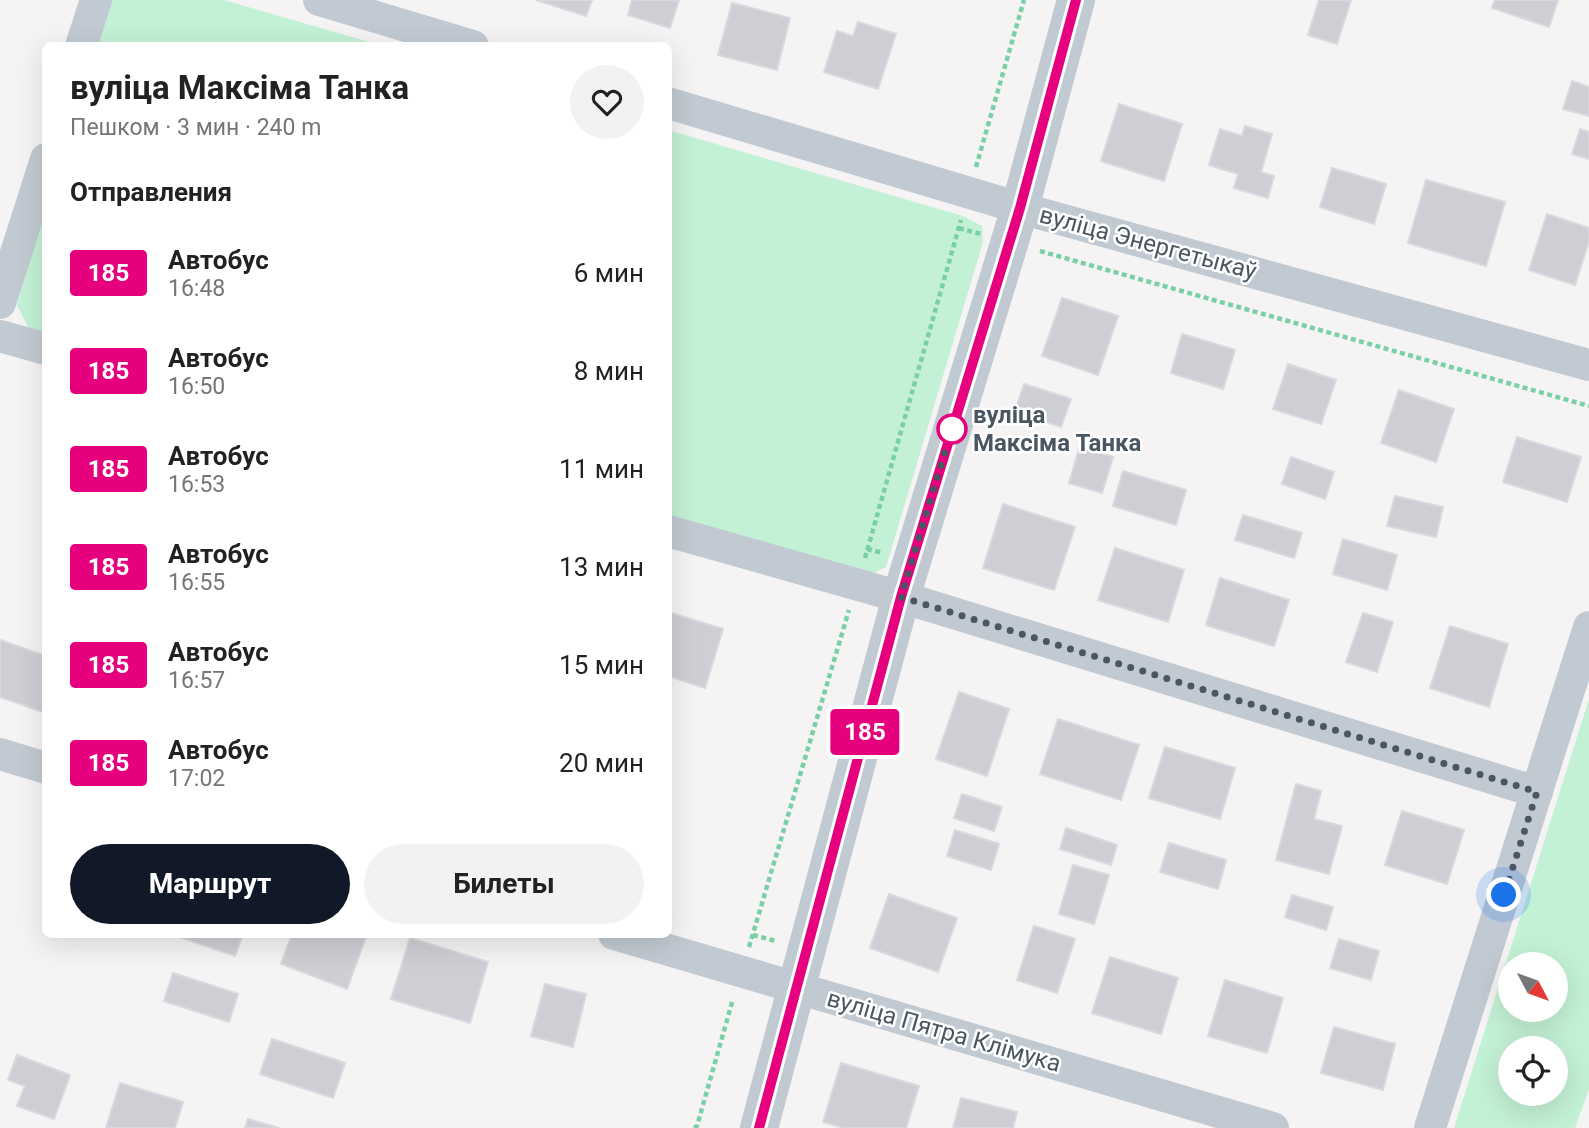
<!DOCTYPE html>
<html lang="ru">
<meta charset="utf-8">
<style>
:root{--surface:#fff;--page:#f2f2f2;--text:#222;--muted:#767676;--accent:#111827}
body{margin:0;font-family:Roboto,sans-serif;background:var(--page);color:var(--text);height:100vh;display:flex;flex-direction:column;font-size:26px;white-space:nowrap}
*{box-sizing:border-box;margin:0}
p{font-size:23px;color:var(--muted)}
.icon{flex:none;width:38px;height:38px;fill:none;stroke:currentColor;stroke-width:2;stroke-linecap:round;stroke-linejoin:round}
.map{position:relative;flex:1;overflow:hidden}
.details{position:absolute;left:42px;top:42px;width:630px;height:896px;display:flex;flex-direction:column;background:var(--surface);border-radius:10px;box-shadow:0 7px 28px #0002}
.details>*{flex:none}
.badge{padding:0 14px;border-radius:5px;font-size:24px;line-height:46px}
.needle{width:46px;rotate:131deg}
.tools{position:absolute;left:1498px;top:952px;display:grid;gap:14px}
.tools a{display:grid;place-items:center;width:70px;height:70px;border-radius:50%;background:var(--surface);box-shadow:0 7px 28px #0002;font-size:35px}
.you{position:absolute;width:35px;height:35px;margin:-18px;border:5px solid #fff;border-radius:50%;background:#1a73e8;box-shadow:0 0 0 10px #1a73e833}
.map>.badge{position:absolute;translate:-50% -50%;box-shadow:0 0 0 4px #fff}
h2{padding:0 28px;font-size:26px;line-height:63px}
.round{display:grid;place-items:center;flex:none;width:74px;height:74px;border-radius:37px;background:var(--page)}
.overview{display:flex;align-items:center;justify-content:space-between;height:119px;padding:0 28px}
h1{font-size:33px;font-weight:700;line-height:52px}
.cta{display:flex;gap:14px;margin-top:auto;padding:14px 28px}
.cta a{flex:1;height:80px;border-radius:42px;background:var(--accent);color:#fff;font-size:28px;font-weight:700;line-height:80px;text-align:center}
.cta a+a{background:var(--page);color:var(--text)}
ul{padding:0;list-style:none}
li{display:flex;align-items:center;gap:21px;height:98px;padding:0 28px}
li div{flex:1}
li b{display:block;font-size:26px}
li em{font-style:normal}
li .badge{min-width:77px;font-weight:700;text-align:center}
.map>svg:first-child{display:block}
.green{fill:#c3f1d5;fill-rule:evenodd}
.building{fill:#cdcfd5;stroke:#d7d9de;stroke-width:2}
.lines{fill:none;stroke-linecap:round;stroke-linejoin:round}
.path{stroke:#7ad0a6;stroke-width:4.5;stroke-dasharray:5 3.5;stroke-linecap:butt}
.minor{stroke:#c1cad2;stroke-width:32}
.tertiary{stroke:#c1cad2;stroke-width:38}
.line-casing{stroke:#fff;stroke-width:16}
.line{stroke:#e6007e;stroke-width:10}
.walk{stroke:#4a5661;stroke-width:7;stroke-dasharray:0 12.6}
.stop-dot{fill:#fff;stroke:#e6007e;stroke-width:3.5}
.labels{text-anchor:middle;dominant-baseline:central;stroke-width:5;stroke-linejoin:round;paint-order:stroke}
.street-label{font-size:24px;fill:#4a5661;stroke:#fff}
.stop-label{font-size:24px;font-weight:bold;fill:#4a5661;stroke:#fff;text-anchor:start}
</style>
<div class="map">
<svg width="1589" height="1128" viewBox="0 0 1589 1128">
<rect width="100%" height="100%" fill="#f5f3f3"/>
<g class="green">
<path d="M105,0H224L380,45L91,46Z"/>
<path d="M668,130L963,216L982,226L983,242L886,567L872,574L669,519Z"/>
<path d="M45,205V334L29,329L17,305Z"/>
<path d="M1589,699V1089L1575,1128H1454ZM1556,964V1010H1510V964ZM1556,1048V1094H1510V1048Z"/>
</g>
<g class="building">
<path d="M536,0H592L586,16Z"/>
<path d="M632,0H679L670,28L628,15Z"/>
<path d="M1319,0H1351L1337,44L1308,35Z"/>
<path d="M1495,0H1558L1549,27L1492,8Z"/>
<path d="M732,3L790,18L777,70L718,55Z"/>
<path d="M858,22L896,34L878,89L824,72L837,31L853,36Z"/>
<path d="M1572,81L1589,87V116L1563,109Z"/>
<path d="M1119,104L1182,124L1164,181L1101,161Z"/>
<path d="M1245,126L1272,134L1261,172L1274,176L1268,198L1234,188L1238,174L1209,165L1220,129L1242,136Z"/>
<path d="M1580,129L1589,132V159L1572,154Z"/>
<path d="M1332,168L1386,184L1374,224L1320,207Z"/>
<path d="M1426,180L1505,202L1486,266L1408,243Z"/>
<path d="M1547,214L1589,228V241L1575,285L1529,270Z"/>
<path d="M1062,298L1118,316L1098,375L1042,356Z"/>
<path d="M1182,334L1235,350L1223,389L1171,373Z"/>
<path d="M1288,364L1336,380L1321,424L1273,409Z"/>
<path d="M1024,384L1071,399L1061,427L1015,411Z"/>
<path d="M1399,390L1454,409L1436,462L1381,443Z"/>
<path d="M1517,437L1581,457L1567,502L1503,482Z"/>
<path d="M1080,446L1113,457L1102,493L1069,483Z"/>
<path d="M1291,457L1334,472L1325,499L1282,484Z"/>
<path d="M1123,471L1186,490L1176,525L1113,506Z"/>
<path d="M1395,496L1443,507L1436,537L1387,526Z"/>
<path d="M1003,504L1075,527L1054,590L983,568Z"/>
<path d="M1243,515L1302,533L1294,558L1235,540Z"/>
<path d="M1343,539L1397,555L1387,590L1333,574Z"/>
<path d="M1115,548L1184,570L1168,622L1098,600Z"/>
<path d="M1220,578L1289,600L1274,646L1206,625Z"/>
<path d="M668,612L723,629L705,688L668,676Z"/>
<path d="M1363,613L1393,622L1377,672L1346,662Z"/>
<path d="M1450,626L1508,644L1489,707L1430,688Z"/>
<path d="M0,640L46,656V713L0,697Z"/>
<path d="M959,692L1009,709L987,776L936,759Z"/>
<path d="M1058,719L1139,745L1121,800L1040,774Z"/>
<path d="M1165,747L1235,768L1220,819L1149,798Z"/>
<path d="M1296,784L1321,791L1314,819L1342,826L1329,874L1276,860Z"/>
<path d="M962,794L1002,807L994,831L954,818Z"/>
<path d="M1402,811L1464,830L1447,884L1385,865Z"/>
<path d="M1066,828L1117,845L1111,865L1060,849Z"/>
<path d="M955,830L999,844L991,870L947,856Z"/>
<path d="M1169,843L1226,860L1218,889L1160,872Z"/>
<path d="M1073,865L1109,875L1094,924L1059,914Z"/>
<path d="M889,894L957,918L938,972L870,948Z"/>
<path d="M1292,895L1333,907L1326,930L1285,917Z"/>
<path d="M1034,926L1075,939L1057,993L1017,980Z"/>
<path d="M171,934H243L235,956Z"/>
<path d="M292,934H367L347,989L281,964Z"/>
<path d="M410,938L488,962L470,1023L391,999Z"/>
<path d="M1339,939L1379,951L1371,980L1330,968Z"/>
<path d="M1110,957L1178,978L1161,1034L1092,1013Z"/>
<path d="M173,973L238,994L229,1022L164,1001Z"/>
<path d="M1225,980L1283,998L1267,1053L1208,1036Z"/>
<path d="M545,984L586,994L573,1047L531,1036Z"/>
<path d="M1334,1027L1395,1044L1383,1090L1321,1073Z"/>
<path d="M272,1039L345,1063L333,1098L260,1074Z"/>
<path d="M17,1055L70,1075L54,1119L17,1106L25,1086L8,1080Z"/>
<path d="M841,1063L919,1086L906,1128H844L823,1122Z"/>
<path d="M120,1083L183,1102L175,1128H106Z"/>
<path d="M961,1098L1017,1112L1013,1128H953Z"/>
<path d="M248,1119L279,1128H245Z"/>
</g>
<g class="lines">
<g class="path">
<path d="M976,167L1024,0"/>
<path d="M959,228L981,234"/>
<path d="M1040,251L1589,406"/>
<path d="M867,549L883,553"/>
<path d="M865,558L961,220"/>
<path d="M753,935L776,941"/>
<path d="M749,947L849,610"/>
<path d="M694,1128L697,1126L733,999"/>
</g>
<g class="minor">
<path d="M319,0L473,46"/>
<path d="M81,46L96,0"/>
<path d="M668,103L1020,208L1589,365"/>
<path d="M0,303L46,159"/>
<path d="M0,336L46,349"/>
<path d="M668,531L901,597L1537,792"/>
<path d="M0,754L46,768"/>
<path d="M614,934L1273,1128"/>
<path d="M1430,1128L1589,627"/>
</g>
<path class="tertiary" d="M759,1128L901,597L1020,208L1076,0"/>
</g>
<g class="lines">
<defs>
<path id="line" d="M759,1128L901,597L1020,208L1076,0"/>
</defs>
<use href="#line" class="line-casing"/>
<use href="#line" class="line"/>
<path class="walk" d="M952,429L901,597L1537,792L1504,895"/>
</g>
<circle class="stop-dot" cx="952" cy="429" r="14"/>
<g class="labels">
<g class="street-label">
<text transform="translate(1148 243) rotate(15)">вуліца Энергетыкаў</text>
<text transform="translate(944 1031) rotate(16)">вуліца Пятра Клімука</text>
</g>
<g class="stop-label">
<text x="973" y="415">вуліца<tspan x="973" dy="28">Максіма Танка</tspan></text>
</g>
</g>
</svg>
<div class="tools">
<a><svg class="needle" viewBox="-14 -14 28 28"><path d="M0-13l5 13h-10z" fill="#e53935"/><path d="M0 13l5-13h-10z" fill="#767676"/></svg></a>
<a><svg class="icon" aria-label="locate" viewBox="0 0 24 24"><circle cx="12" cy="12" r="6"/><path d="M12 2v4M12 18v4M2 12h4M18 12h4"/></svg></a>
</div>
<div class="you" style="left:1504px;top:895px"></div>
<b class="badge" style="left:865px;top:732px;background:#e6007e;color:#fff">185</b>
<section class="details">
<div class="overview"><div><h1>вуліца Максіма Танка</h1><p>Пешком · 3 мин · 240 m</p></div><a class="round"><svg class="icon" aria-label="heart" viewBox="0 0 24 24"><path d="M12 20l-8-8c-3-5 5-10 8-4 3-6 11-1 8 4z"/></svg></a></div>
<h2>Отправления</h2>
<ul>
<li><span class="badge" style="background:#e6007e;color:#fff">185</span><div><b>Автобус</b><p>16:48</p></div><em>6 мин</em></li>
<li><span class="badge" style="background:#e6007e;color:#fff">185</span><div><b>Автобус</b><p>16:50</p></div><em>8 мин</em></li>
<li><span class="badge" style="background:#e6007e;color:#fff">185</span><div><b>Автобус</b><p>16:53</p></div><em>11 мин</em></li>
<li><span class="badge" style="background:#e6007e;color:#fff">185</span><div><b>Автобус</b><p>16:55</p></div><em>13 мин</em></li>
<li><span class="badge" style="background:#e6007e;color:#fff">185</span><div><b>Автобус</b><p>16:57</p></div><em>15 мин</em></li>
<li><span class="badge" style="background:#e6007e;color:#fff">185</span><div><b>Автобус</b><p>17:02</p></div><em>20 мин</em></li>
</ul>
<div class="cta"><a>Маршрут</a><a>Билеты</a></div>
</section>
</div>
